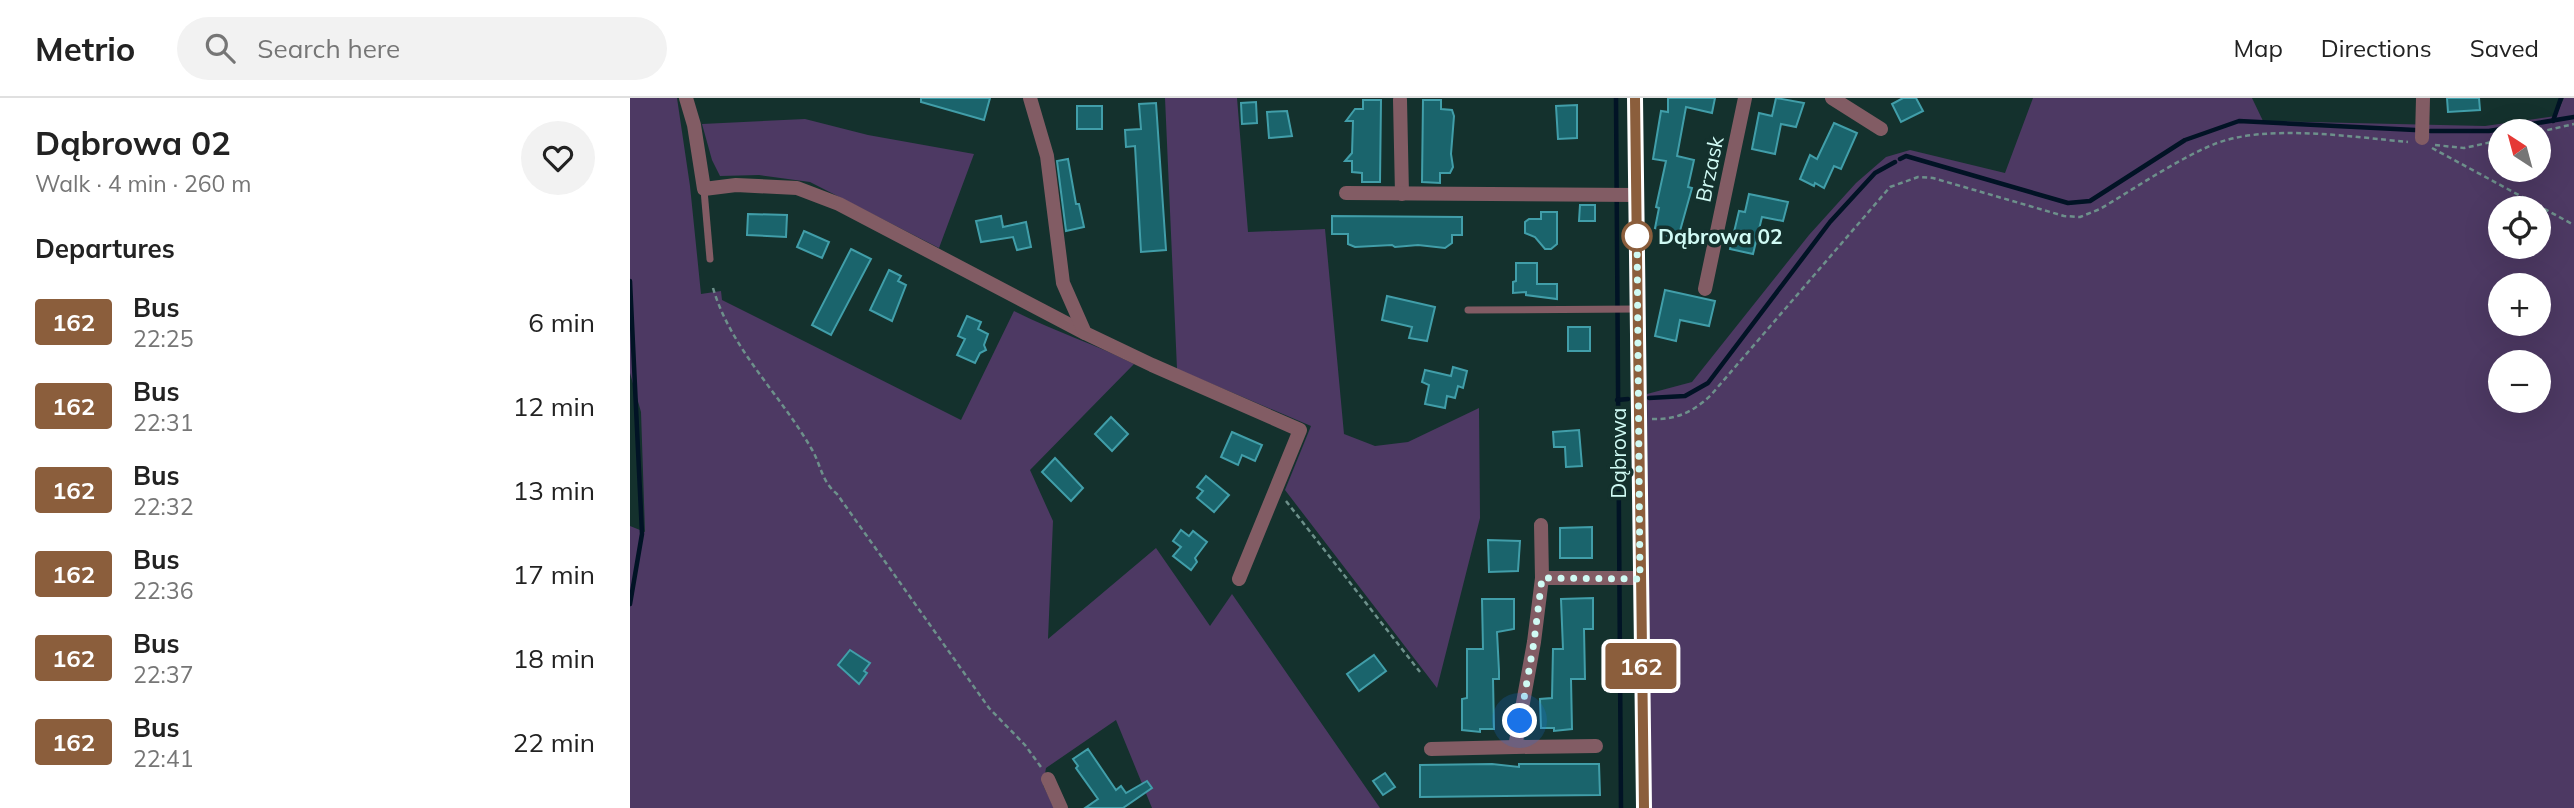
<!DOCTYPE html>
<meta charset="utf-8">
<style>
:root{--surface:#fff;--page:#f2f2f2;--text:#222;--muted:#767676;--line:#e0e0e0}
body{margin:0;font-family:Mulish,sans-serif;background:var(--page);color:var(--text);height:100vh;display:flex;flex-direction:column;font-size:26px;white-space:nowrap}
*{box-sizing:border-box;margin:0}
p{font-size:23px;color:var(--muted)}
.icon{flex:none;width:38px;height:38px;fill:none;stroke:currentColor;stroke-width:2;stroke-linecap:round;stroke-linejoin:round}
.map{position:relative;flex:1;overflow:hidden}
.panel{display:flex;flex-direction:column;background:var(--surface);width:630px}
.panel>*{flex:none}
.badge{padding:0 14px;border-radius:5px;font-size:24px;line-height:46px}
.needle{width:46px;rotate:324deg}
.fabs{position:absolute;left:1858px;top:21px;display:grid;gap:14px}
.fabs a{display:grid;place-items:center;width:63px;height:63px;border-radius:50%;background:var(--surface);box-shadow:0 7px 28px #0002;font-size:35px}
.you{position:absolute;width:35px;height:35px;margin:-18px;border:5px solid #fff;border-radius:50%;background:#1a73e8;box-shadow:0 0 0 10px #1a73e833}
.map>.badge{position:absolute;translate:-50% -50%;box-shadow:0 0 0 4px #fff}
h2{padding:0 35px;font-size:26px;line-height:63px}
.round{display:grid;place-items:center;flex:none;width:74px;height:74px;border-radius:37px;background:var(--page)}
.head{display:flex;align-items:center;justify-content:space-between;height:119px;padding:0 35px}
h1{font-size:33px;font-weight:700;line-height:52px}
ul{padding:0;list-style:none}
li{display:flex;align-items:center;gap:21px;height:84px;padding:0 35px}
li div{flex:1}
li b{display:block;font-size:26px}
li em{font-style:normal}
li .badge{min-width:77px;font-weight:700;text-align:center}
header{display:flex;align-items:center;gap:42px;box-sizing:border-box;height:98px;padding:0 35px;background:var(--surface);border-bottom:2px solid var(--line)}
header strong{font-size:33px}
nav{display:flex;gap:38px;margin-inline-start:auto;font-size:24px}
.search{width:490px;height:63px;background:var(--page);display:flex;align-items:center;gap:18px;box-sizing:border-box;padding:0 24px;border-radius:38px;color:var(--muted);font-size:26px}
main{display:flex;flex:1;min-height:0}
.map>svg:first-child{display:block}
.green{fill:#4d3963;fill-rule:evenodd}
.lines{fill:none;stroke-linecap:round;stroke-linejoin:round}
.stream{stroke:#011325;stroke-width:4.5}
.building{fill:#1a646c;stroke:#419ea9;stroke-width:2}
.path{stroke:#6d908b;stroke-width:2.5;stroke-dasharray:5 3.5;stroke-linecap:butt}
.lane{stroke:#825c64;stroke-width:7}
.street{stroke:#825c64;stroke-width:14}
.line-casing{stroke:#fff;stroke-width:16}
.line{stroke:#8b5e3c;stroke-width:10}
.walk{stroke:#d0faf4;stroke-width:7;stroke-dasharray:0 12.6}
.stop-dot{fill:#fff;stroke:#8b5e3c;stroke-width:3.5}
.labels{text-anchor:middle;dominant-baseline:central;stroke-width:7;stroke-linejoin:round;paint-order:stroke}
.street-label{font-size:21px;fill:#d0faf4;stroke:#14312d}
.stop-label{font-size:21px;font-weight:bold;fill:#d0faf4;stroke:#14312d;text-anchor:start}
</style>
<header>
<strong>Metrio</strong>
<div class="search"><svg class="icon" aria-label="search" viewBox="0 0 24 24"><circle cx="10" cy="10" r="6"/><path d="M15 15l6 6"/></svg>Search here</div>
<nav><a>Map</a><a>Directions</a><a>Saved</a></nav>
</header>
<main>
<section class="panel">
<div class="head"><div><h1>Dąbrowa 02</h1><p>Walk · 4 min · 260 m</p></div><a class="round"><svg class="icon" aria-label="heart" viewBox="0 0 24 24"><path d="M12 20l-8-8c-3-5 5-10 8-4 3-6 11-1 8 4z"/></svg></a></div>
<h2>Departures</h2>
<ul>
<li><span class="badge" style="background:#8b5e3c;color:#fff">162</span><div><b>Bus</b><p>22:25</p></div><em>6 min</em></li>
<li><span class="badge" style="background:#8b5e3c;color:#fff">162</span><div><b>Bus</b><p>22:31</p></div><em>12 min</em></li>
<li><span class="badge" style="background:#8b5e3c;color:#fff">162</span><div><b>Bus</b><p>22:32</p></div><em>13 min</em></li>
<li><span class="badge" style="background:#8b5e3c;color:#fff">162</span><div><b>Bus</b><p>22:36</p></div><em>17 min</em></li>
<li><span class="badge" style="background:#8b5e3c;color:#fff">162</span><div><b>Bus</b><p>22:37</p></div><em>18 min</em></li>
<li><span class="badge" style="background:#8b5e3c;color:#fff">162</span><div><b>Bus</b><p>22:41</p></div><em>22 min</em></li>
</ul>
</section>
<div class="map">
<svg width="1944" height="710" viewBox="0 0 1944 710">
<rect width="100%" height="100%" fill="#14312d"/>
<g class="green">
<path d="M0,0H47L60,88L71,196L91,193L92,202L331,322L384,213C423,233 465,246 504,266L400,372L423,423L418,541L526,450L580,528L602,496L750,710H522L486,622L416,670L413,687L424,710H0V428L15,434L11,314L0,275Z"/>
<path d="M535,0H607L618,134L695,131L714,336L745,348L778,344L849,310L850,420L807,590L655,392L681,328L547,271Z"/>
<path d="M1403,0H1622L1633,23L1855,28L1926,18L1934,0H1944V710H1021L1017,296L1062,284L1179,137L1226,85L1256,59L1280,52L1375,75ZM1871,33H1909V72H1871ZM1871,110H1909V149H1871ZM1871,187H1909V226H1871ZM1871,264H1909V303H1871Z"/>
<path d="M175,21L238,37L344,56L309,150L180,84L129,77L90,78L82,62L72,26Z"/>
</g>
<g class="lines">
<g class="stream">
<path d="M986,0L991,710"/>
<path d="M1923,23L1931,0"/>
<path d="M1800,33H1859L1944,19"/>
<path d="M1270,61L1276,58L1438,105L1460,103L1555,42L1609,23L1785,32"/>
<path d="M0,183L12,436L0,506"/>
<path d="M1019,300L1055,298L1078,285L1200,124L1245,75L1265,64"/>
<path d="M987,302L998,301"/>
</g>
</g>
<g class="building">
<path d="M291,0H360L354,22L291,4Z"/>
<path d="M1038,0H1085L1082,15L1056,9L1047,58L1064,62L1058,89L1062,90L1048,140L1030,136L1031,132L1025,130L1029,110L1026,109L1036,63L1023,61L1031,13L1038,14Z"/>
<path d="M1146,0L1174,5L1166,29L1151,26L1145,56L1122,51L1129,15L1142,18Z"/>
<path d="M1273,0H1286L1293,13L1271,24L1262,6Z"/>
<path d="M1817,0H1849L1850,12L1818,14Z"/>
<path d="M733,2H751L750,84H732V75L722,74V63H715L722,55L723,23H716L725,11H733Z"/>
<path d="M793,2H811V11L822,12L824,18L821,56L823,69L820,75H810V85L792,84Z"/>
<path d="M626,4L627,25L612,26L611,5Z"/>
<path d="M526,5L536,152L511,154L505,48L496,49L495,32L511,31L509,6Z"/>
<path d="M947,7V40L928,41L926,8Z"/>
<rect x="447" y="8" width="25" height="23"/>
<path d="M657,13L662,38L639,40L637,14Z"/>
<path d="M1204,25L1227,35L1211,71L1204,68L1194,90L1185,85L1184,88L1170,81L1180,57L1187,61Z"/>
<path d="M438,61L446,106H449L454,129L436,133L427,63Z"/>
<path d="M1119,96L1158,104L1153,123L1132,119L1123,156L1100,151L1109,113L1115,114Z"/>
<path d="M950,107H965V123H949Z"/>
<path d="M911,114H927V146L921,151H915L905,139L895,135V124L899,121H911Z"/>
<path d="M118,116L157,117L156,139L117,137Z"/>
<path d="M371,118L373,129L396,124L401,149L387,152L383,139L351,144L346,123Z"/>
<path d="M702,118L832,119V137H822V145L815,150L788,147L765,149L762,147L725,149L718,146V136H702Z"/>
<path d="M174,133L199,144L192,160L167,149Z"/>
<path d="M221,151L241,161L201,237L182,227Z"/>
<path d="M886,165H907V186H927V201L896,197V194L883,195V184L886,183Z"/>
<path d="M259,172L271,178L268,183L276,187L262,223L240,212Z"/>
<path d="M1035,192L1085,203L1079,228L1050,222L1046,243L1025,238Z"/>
<path d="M757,198L805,209L797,243L779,240L782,229L752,222Z"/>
<path d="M337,218L351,224L348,231L358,236L354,247L356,252L350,255L345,265L327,257L335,241L328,238Z"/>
<rect x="938" y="229" width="22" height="24"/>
<path d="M823,269L837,273L833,290L828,288L825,300L817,298L815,310L795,306L799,287L792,284L795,272L821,278Z"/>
<path d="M481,319L498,336L482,353L465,336Z"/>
<path d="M949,332L952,368L936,369L935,349H924L923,334Z"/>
<path d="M602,334L632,347L625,363L612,357L608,367L591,359Z"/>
<path d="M425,360L453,390L441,403L412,374Z"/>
<path d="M576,378L599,397L584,414L567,400L573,393L567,389Z"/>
<path d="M962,429V460H930V430Z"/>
<path d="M551,432L559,438L563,433L577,444L565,460L567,464L561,472L543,458L551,449L543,443Z"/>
<path d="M858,442L890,443L888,473L859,474Z"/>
<path d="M963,500V531H954L955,581H941L942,631L924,633V630H911L910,601L922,600L923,551H933L931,501Z"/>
<path d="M852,501H884V531L867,534L869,573V581H863L864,631H850V634L832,632V601L837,600V551H853Z"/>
<path d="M220,552L240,565L234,573L237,575L229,586L208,567Z"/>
<path d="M744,557L756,573L729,593L717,576Z"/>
<path d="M458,651L486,692L491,688L496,695L517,683L522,690L493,710H455L468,701L446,670L448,668L443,661Z"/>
<path d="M862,666L889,669V666H969L970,697L790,699V667Z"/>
<path d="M755,675L765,689L753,697L743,683Z"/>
</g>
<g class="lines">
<g class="path">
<path d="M1909,34L1944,26"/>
<path d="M1805,47L1834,50L1871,42"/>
<path d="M1802,50L1944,127"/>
<path d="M83,190C101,251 150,296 181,350C191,366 191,383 207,396L359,610L395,647L411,669"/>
<path d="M1022,321C1046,322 1063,314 1081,297L1260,89L1288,79L1303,80L1434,118L1450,119L1470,111C1507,89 1543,64 1582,47C1634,25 1722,39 1778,44"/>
<path d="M656,403L790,574"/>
</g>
<g class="lane">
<path d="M74,92L80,161"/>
<path d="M838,212L1007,211"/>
</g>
<g class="street">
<path d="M56,0L64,27L74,91L106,87L167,90L209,106L455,235"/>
<path d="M400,0L417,58L433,185L455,235L522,267L670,332L609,481"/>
<path d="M1005,0L1014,710"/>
<path d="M1202,0L1251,31"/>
<path d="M770,2L772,96"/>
<path d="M1792,40L1793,0"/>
<path d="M716,95L1007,97"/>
<path d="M1075,191L1115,0"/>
<path d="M911,427L912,480H1010"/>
<path d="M912,480L904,544L885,649L966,648"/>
<path d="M801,651L885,649"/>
<path d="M418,681L431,710"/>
</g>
</g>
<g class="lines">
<defs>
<path id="line" d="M1005,0L1014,710"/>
</defs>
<use href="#line" class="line-casing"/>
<use href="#line" class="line"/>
<path class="walk" d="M890,623L904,544L912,480L1010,481L1007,138"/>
</g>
<circle class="stop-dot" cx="1007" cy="138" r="14"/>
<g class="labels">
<g class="street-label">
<text transform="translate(1079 71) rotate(-78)">Brzask</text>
<text transform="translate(988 355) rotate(-90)">Dąbrowa</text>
</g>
<g class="stop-label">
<text x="1028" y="138">Dąbrowa 02</text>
</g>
</g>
</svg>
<div class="fabs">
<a><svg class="needle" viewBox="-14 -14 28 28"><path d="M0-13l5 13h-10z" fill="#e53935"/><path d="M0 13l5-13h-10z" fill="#767676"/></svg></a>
<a><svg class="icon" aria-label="locate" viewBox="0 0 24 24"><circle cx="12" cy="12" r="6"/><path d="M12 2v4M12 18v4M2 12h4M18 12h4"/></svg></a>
<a>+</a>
<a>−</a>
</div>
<div class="you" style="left:890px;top:623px"></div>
<b class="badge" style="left:1011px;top:568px;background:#8b5e3c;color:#fff">162</b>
</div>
</main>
